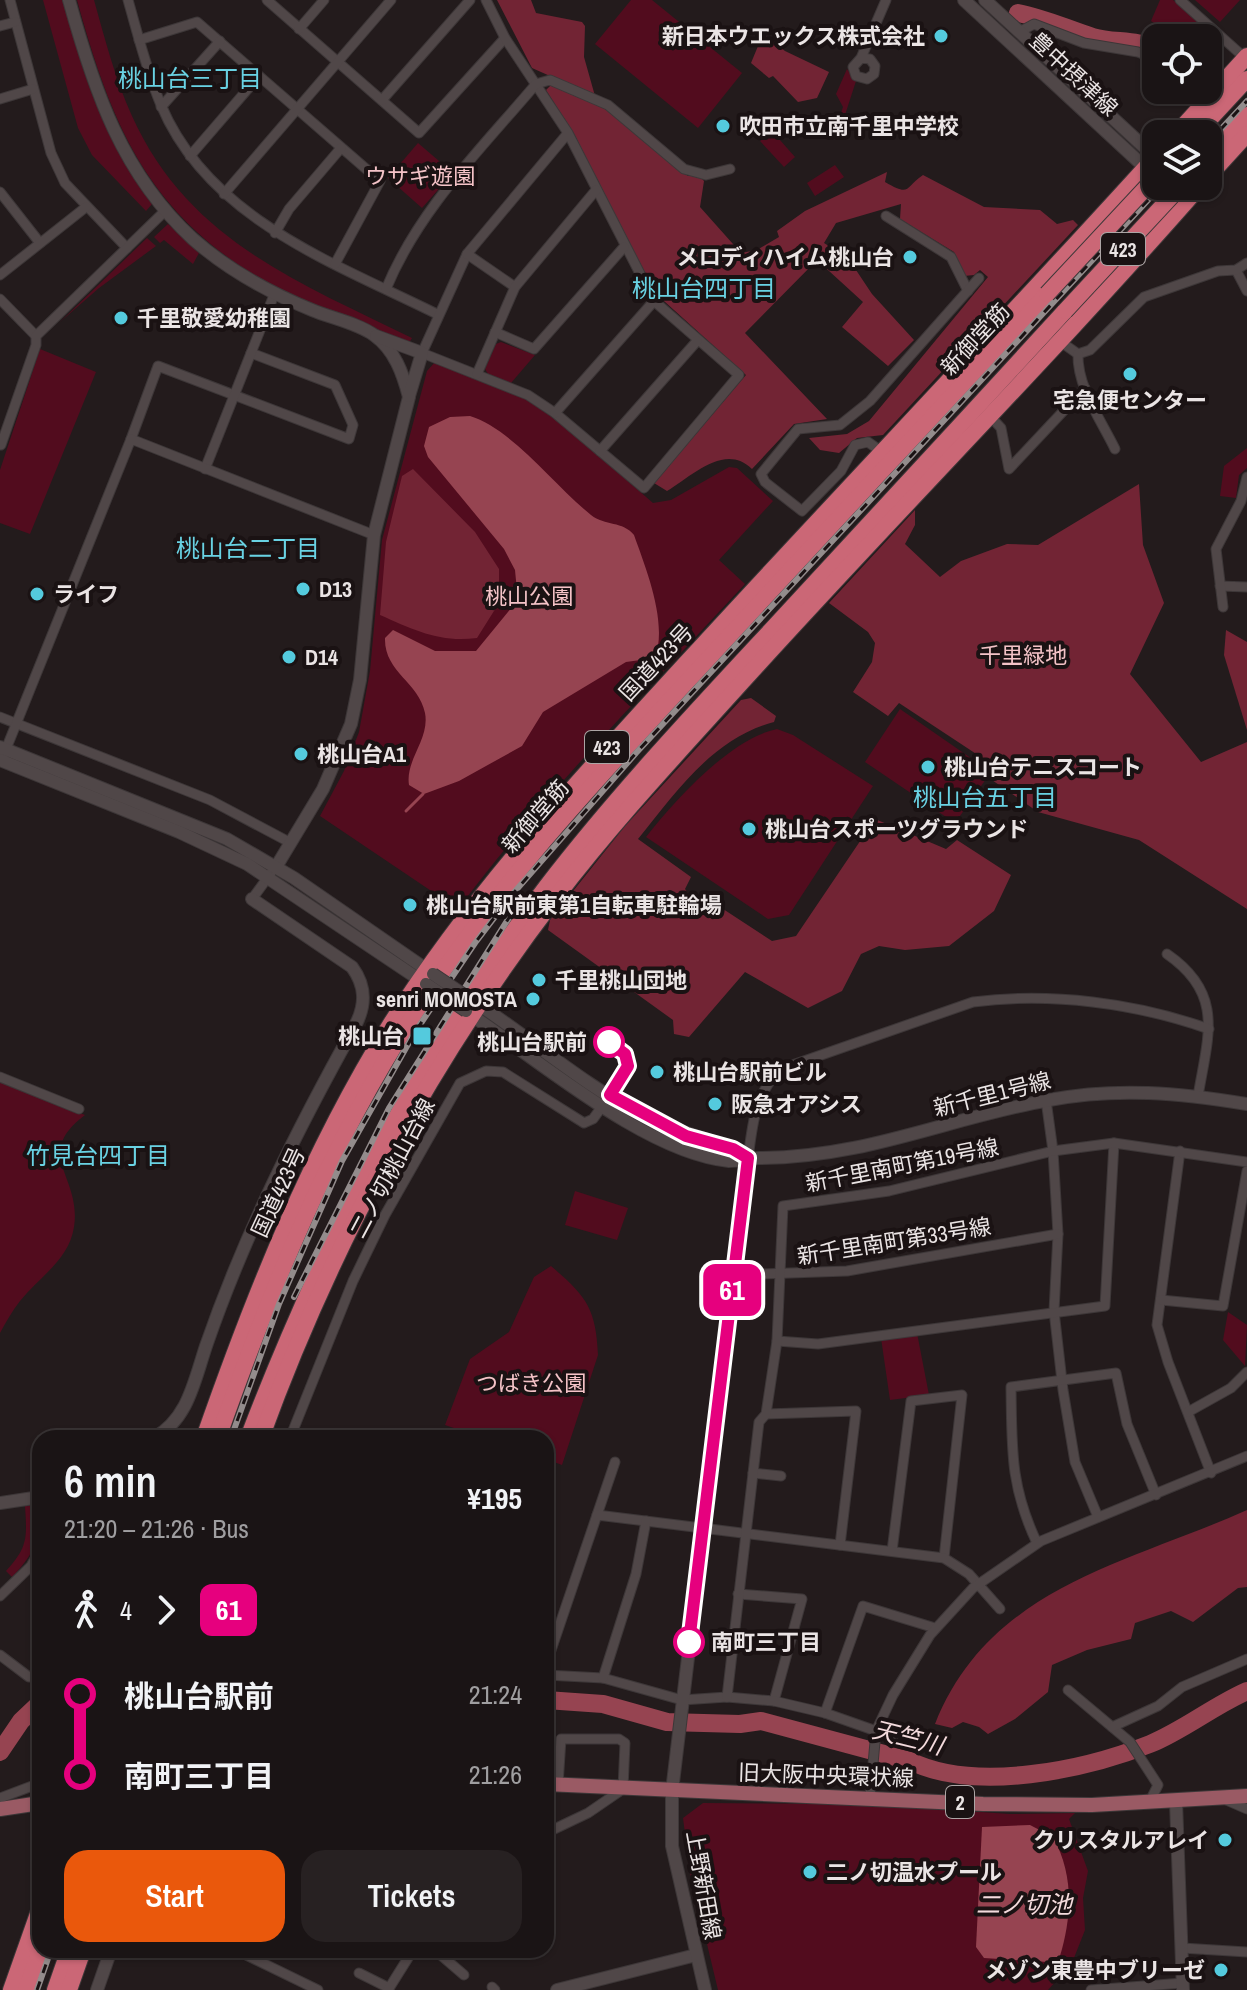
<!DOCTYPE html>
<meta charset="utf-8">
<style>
:root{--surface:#1a1415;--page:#272122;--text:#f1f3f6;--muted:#9f9ea0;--line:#383334;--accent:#ea580c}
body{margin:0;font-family:"Archivo Narrow","Noto Sans JP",sans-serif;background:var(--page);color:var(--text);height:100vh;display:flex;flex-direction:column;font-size:30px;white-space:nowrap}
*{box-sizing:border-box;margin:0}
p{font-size:26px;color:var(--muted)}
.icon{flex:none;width:44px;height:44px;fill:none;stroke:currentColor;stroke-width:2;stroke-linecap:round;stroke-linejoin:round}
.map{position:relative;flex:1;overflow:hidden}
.details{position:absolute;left:32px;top:1430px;width:522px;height:528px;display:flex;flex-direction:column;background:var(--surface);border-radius:24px;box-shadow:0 2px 6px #0004,0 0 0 2px var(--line)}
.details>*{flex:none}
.badge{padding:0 16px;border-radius:12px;font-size:28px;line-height:52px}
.fabs{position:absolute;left:1142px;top:24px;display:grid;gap:16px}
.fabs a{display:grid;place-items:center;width:80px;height:80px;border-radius:16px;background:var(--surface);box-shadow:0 2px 6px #0004,0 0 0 2px var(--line);font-size:40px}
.map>.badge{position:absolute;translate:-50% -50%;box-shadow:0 0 0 4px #fff}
.legs{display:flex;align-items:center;gap:12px;height:88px;padding:0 32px;font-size:26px}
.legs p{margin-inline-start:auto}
.summary{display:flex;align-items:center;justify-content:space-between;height:136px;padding:0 32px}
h1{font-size:44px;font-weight:600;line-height:60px}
.button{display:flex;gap:16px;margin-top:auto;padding:16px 32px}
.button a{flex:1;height:92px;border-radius:24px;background:var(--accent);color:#fff;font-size:32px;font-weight:600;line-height:92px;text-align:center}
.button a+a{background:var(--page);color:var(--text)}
ul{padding:0 32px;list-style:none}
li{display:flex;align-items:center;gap:28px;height:80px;font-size:30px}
li i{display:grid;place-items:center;width:12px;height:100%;margin:0 10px;background:currentColor}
li i::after{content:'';width:20px;height:20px;margin:-10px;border:6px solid;border-radius:50%;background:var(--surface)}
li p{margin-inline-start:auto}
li:first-child i{background:linear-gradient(#0000 50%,currentColor 0)}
li:last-child i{background:linear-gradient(currentColor 50%,#0000 0)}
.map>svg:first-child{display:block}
.green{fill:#520c1e}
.forest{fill:#722434}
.water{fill:#964451}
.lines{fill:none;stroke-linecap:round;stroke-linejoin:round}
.stream{stroke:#964451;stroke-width:3}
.river{stroke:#964451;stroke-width:18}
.street-casing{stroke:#3d3738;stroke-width:11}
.secondary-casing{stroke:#3d3738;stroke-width:14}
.primary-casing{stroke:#3d3738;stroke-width:16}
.highway-casing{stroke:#3d3738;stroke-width:18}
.street{stroke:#504748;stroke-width:9}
.secondary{stroke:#504748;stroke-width:12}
.primary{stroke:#9a5a64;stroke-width:14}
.highway{stroke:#cb6776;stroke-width:16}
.rail-casing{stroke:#938c8c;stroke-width:6}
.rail{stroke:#1a1213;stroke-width:3;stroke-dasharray:9;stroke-linecap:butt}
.secondary-bridge-casing{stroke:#3d3738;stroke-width:14;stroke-linecap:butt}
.highway-bridge-casing{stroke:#3d3738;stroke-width:18;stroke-linecap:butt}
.secondary-bridge{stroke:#504748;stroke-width:12}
.highway-bridge{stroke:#cb6776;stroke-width:16}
.line-1-casing{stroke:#fff;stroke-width:18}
.line-1{stroke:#e6007e;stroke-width:12}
.poi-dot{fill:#54cadd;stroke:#1a1213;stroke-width:3}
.stop-1-dot{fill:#fff;stroke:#e6007e;stroke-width:4}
.labels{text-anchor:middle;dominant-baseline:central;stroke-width:8;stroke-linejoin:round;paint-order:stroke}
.shield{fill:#1a1213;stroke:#aca5a5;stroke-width:2}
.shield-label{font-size:20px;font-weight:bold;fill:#eae4e4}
.poi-label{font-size:22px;font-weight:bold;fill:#eae4e4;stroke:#1a1213;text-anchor:start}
.street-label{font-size:22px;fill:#eae4e4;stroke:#1a1213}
.park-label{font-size:22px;fill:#f4c3c7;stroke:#1a1213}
.stop-label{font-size:22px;font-weight:bold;fill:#eae4e4;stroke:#1a1213;text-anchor:end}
.neighbourhood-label{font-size:24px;fill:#69d2e3;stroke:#1a1213}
.water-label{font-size:24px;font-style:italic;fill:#f4dbdd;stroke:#1a1213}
</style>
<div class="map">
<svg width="1247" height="1990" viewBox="0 0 1247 1990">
<rect width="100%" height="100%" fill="#231b1c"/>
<g class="green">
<path d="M43,0H63C85,81 102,135 152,204L146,211L92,155L78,128Z"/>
<path d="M77,0H94C105,39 115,79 132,116C188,240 298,282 412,338L409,343C365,325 315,310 274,287C150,217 113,131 77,0Z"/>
<path d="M631,0H652L742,73L698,128L595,44Z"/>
<path d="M1160,0H1173L1204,25L1193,38H1178L1151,21Z"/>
<path d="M1195,0H1240L1220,22Z"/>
<path d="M847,69L856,81L845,115L841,113L843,107L836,94Z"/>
<path d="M772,131L795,157L784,167L760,141Z"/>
<path d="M418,143L453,173L422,208L388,178Z"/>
<path d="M835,165L844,177L815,196L807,183Z"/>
<path d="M168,224L199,253L193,264L164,240L160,243L154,237Z"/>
<path d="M147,238L156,246L99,288L60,322Z"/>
<path d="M501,342L535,355L511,383L488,374L485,369L496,344Z"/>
<path d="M40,349L96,372L30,534L0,523V470Z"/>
<path d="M435,362L529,400L555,418L653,503L671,500L729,467L737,468L773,501L719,560L745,584C647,690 545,793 458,909L320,816L344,771L359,732L370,671L382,540L427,371Z"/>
<path d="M1247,448V468L1239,475L1236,498L1220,496L1224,466Z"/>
<path d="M900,709L991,772L955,823L865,762Z"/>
<path d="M777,729L793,735L873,786L789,915L768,919L646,837C676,799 730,739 777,729Z"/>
<path d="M0,1082L85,1115C32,1155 82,1176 74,1227C69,1260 39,1277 20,1301C12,1311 6,1322 0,1333Z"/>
<path d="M575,1191L628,1208L617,1240L565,1225Z"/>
<path d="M551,1266C586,1296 596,1308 598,1355L562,1465L546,1459V1438H483L445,1425L470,1359L509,1332L534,1277Z"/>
<path d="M1228,1312L1247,1325L1245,1366L1223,1340Z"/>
<path d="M917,1333L929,1395L890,1400L881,1338Z"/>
<path d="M30,1505C52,1528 29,1560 12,1577L6,1571C28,1547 27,1538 25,1506Z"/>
<path d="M703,1803L860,1804L1010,1814L1075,1813L1069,1819L1088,1871L1083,1898L1085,1930L1072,1963L1048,1990H718L690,1873L683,1818Z"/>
</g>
<g class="forest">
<path d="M497,0H531L536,13L582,22L585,26L584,57L595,96L532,68Z"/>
<path d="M763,34L785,51L829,72L817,98L798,102L773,76L769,78L751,63Z"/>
<path d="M552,84L607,108L688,176H699L704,181L700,207L741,253L757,250L779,237L777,231L805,211L887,172L885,182C911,197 904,188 923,175L984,207L1040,210L1057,224L1073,220L1078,225L883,435L857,438L839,453L820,450L809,438L847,434L869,421L988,277L980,270L974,275L964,276L954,252L900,219L901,204L836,223L824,243L848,258L872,294L914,340L888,366L842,327L863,302L817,260L745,333L827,419L794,424L752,469C725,442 692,476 667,491L654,483L746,375L654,292L575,136L546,90Z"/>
<path d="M413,469L475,532L499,569V603L477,638C440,643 414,630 380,615L386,542L402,476Z"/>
<path d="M1139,484L1143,545L1164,603L1130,674L1201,762L1247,742V909L1139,840L1038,812L989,778L996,767L899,703L888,716L853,692L872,662L875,643L868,632L829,603L915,510V525L905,544L940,577L961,561L1007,544L1038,545Z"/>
<path d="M1226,630L1247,642V730L1224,655Z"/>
<path d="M751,698L776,716L774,722C713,738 676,792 638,839L691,877L685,889L698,907L717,905L772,941L796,936L875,819L946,849L957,840L1011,875L994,911L949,946L905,950L879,946L861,954L842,991L808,1008L745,972L689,1037L674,1034L673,1020L548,930L550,920L625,826L741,700Z"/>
<path d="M1247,1510V1587L1238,1588L1193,1622L1171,1611L1135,1623L1131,1639L1087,1650L1052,1665L1048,1692L1015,1719L988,1734L979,1727L963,1722L952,1728L935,1724C990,1586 1127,1564 1247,1510Z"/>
</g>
<g class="water">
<path d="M470,416C511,428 555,486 591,515C605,526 623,521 634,535C646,569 668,622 655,658L626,662L543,712L522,746L459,781L424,794L409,785C405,760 430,739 425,713C419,682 384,672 385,638L393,630L435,651H476L512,607L517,591L515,570L504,549L428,457L424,446L429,427L450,417Z"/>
<path d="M1030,1825L1053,1837C1074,1875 1072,1916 1060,1956L1048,1962L984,1958L976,1947L982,1827Z"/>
</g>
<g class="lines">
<g class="stream">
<path d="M406,811L423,794"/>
<path d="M510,1953L514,1950"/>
</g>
<g class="river">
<path d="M1018,13C1045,18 1067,29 1093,37C1113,43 1137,39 1156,49"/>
<path d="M1200,90L1201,91"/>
<path d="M546,1700L603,1704L667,1722L740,1724L761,1721L910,1761C976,1793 1084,1770 1150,1744C1184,1730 1213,1706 1247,1691"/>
<path d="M0,1752L21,1721L40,1703"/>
</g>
<defs>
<g id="street">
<path d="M10,0L51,153L65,183L127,248"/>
<path d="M128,0C138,35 147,72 161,105C209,219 334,263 437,314"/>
<path d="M267,0L419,133L505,38"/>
<path d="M486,0L505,38L568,133L654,301L739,375L644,488L555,413L528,395L422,353L467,254L568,133"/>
<path d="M1180,0L1245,58"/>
<path d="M0,26L15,22"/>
<path d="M299,29L324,0"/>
<path d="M1021,31L1034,24L1084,43L1138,52L1156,60"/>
<path d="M139,40L197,22L380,181L335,264"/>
<path d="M861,58L870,59L875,66L874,74L867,79L856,76L853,67L861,58L886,0"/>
<path d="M1186,90L1202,106"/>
<path d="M0,99L33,89"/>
<path d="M382,100L470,0"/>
<path d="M161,107L220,41"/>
<path d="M190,156L259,76"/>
<path d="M0,192L40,243"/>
<path d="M224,194L391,0"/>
<path d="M886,216L951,257L968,291"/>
<path d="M275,233L289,209L341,148"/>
<path d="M467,254L515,287"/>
<path d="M1236,270L1247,291"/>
<path d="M0,275L86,207"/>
<path d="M386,289C419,209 481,149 536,84L550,80L608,105L684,169L706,175L730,169"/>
<path d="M0,299L36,336"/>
<path d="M495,332L534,349L624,247"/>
<path d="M1061,342L1078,354L1090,350L1144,297L1218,271L1236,270L1247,263"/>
<path d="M1078,354C1077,387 1101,420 1115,449"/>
<path d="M477,374L515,287L596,190"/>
<path d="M555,413L654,301"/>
<path d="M989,415L1001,428L1009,469L1085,388"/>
<path d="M131,439L158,366L349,439L353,425L335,385L251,353"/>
<path d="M1,445L36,345V336L165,211"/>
<path d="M600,451L697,341"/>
<path d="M882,452L868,442L855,445L841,471L802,511L765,482L761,474L798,429L840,425L870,401L979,278"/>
<path d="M205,469L274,295"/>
<path d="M1220,586L1247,587"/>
<path d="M1223,607L1216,549L1241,501L1247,477"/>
<path d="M0,717L210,800L291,843"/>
<path d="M4,754L131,439L374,535"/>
<path d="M252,899L271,873"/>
<path d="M1167,954C1225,994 1208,1036 1198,1096"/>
<path d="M0,1077L79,1109"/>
<path d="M1046,1100L1053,1151L1058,1234L1054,1311L1063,1390L1075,1462L1098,1517"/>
<path d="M1180,1151L1157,1325L1168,1362L1211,1473"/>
<path d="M748,1158C753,1124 754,1090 784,1068L973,1002C1051,992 1135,1003 1209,1029"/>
<path d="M734,1275L847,1271L1058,1234"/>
<path d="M1161,1300L1223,1306L1247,1171"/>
<path d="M777,1341L818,1344L1105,1306L1114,1143"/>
<path d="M1188,1412L1231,1388L1247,1372"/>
<path d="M766,1414L856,1411L840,1545"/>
<path d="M290,1438L353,1281L385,1215L460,1083L486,1071L503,1072L584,1123L593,1119L606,1101"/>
<path d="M753,1473L781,1476"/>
<path d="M597,1515L615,1462"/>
<path d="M1037,1543C1010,1486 1012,1449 1011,1387L1116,1373L1127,1424L1156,1495"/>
<path d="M892,1551L911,1401L962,1395L944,1558"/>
<path d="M738,1594L802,1599L774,1701"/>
<path d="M0,1596L31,1566L40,1550"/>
<path d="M0,1655L29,1677"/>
<path d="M546,1665L597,1515L944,1558L969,1574L1000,1609"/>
<path d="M546,1675L603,1678L682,1700L727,1697L774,1701L825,1713L916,1745"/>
<path d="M603,1678L636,1574L646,1521"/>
<path d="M1068,1690L1130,1742L1158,1785L1150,1801"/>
<path d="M727,1697L759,1422L766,1414L777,1341L783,1206L889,1191L1053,1151L1114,1143L1247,1162"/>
<path d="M825,1713L863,1606L935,1628"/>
<path d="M1112,1727L1158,1706L1182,1687L1247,1659"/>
<path d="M870,1797L876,1731L893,1695L930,1635L973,1588L1041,1541L1247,1456"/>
<path d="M0,1798L40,1783"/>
<path d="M1224,1799L1247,1809"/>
<path d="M546,1833L588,1813L623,1789L625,1743L619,1739H561L558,1785"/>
<path d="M1182,1948L1247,1952"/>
<path d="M236,1950L318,1990"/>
<path d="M435,1950L464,1975"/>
<path d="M359,1973L389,1988"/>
<path d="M492,1987L495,1990"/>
<path d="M388,1990L413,1950"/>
<path d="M1091,1990L1183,1983"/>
</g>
<g id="secondary">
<path d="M69,0C94,90 122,174 193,239C228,270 268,292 312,310C331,318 357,323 374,335C395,350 403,374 409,397L374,535L360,680L351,724L323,789L276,867"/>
<path d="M964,0L1151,173"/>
<path d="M985,0L1156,158"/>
<path d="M376,336L422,353L409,396"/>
<path d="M0,747L227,839L294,878L433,974"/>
<path d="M0,760L179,832L247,864L426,984"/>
<path d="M475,1002C531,1039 585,1086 645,1117C678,1133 717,1139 748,1158"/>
<path d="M468,1013C538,1059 646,1153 729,1161C739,1161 750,1158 759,1158C865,1158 948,1118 1049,1100C1117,1087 1180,1093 1247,1104"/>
<path d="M154,1438C188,1419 194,1382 206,1346C245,1233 298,1128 356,1024C366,1004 366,986 352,967L252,899"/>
<path d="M0,1503L40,1497"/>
<path d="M1176,1802L1183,1990"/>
<path d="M97,1990L111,1950"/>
<path d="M557,1990L696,1955"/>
<path d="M705,1990L672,1846V1791L748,1158"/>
</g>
<g id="primary">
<path d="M546,1784L983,1804L1092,1805L1247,1796"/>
<path d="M0,1809L40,1803"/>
</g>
<g id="highway">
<path d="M1176,134L1247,56"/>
<path d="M1196,134L1247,79"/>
<path d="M1208,157L1247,115"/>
<path d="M1208,177L1247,134"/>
<path d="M204,1438C254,1295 310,1154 390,1025C475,890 581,778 688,661C843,492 1002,326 1156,156"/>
<path d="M218,1438C270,1291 328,1148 413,1016C493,890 594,782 695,673C812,546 929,420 1047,294"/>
<path d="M248,1438C323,1242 418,1055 546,887C616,796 695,712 773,628C871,522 968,417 1065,311"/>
<path d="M261,1438C331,1245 431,1060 556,897C614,821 679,752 743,681C894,514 1052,355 1200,186"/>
<path d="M11,1990L40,1908"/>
<path d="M26,1990L40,1950"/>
<path d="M55,1990L69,1950"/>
<path d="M69,1990L83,1950"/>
</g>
</defs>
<use href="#street" class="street-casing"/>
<use href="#secondary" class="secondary-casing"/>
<use href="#primary" class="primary-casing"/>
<use href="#highway" class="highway-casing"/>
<use href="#street" class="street"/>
<use href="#secondary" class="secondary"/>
<use href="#primary" class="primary"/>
<use href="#highway" class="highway"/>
<defs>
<g id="rail">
<path d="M1208,143L1247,101"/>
<path d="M294,1297L389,1108L517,905"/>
<path d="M231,1438L279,1304L342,1161L415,1032L475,943L510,897L636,753L1161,186"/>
<path d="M37,1990L51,1950"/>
</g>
</defs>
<use href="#rail" class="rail-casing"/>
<use href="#rail" class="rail"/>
<defs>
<g id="secondary-bridge">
<path d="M433,974L473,1001"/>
<path d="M426,984L466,1011"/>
</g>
<g id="highway-bridge">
<path d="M1047,294L1156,177"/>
<path d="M1065,311L1181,186"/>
</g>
</defs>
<use href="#secondary-bridge" class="secondary-bridge-casing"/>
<use href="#highway-bridge" class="highway-bridge-casing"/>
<use href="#secondary-bridge" class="secondary-bridge"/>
<use href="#highway-bridge" class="highway-bridge"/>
</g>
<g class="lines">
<defs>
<path id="line-1" d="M609,1042L625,1054L628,1066L610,1095L686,1136L733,1149L748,1158L689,1642"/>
</defs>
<use href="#line-1" class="line-1-casing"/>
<use href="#line-1" class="line-1"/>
</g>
<g class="poi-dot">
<circle cx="941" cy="36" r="8"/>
<circle cx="723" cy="126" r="8"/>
<circle cx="910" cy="257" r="8"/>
<circle cx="121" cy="318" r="8"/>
<circle cx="1130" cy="374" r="8"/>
<circle cx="303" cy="589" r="8"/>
<circle cx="37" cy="594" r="8"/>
<circle cx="289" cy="657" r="8"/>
<circle cx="301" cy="754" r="8"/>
<circle cx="928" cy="767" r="8"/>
<circle cx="749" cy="829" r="8"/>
<circle cx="410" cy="905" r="8"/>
<circle cx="539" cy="980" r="8"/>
<circle cx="533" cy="999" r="8"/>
<rect x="412" y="1026" width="20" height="20" rx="4"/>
<circle cx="657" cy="1072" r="8"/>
<circle cx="715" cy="1104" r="8"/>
<circle cx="1225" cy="1840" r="8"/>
<circle cx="810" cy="1872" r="8"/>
<circle cx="1221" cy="1970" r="8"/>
</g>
<g class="stop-1-dot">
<circle cx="609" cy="1042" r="14"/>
<circle cx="689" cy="1642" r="14"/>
</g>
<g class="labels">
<g class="shield">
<rect x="1101" y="233" width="44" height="32" rx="6"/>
<rect x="585" y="731" width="44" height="32" rx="6"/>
<rect x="946" y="1786" width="28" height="32" rx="6"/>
</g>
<g class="shield-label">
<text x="1123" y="249">423</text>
<text x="607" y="747">423</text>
<text x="960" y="1802">2</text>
</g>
<g class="poi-label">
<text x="925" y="36" text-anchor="end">新日本ウエックス株式会社</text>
<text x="739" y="126">吹田市立南千里中学校</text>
<text x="894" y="257" text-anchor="end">メロディハイム桃山台</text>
<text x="137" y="318">千里敬愛幼稚園</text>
<text x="1130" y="400" text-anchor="middle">宅急便センター</text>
<text x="319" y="589">D13</text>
<text x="53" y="594">ライフ</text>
<text x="305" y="657">D14</text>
<text x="317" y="754">桃山台A1</text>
<text x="944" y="767">桃山台テニスコート</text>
<text x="765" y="829">桃山台スポーツグラウンド</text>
<text x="426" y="905">桃山台駅前東第1自転車駐輪場</text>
<text x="555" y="980">千里桃山団地</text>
<text x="517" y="999" text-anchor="end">senri MOMOSTA</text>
<text x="404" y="1036" text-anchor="end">桃山台</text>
<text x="673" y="1072">桃山台駅前ビル</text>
<text x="731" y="1104">阪急オアシス</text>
<text x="1209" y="1840" text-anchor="end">クリスタルアレイ</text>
<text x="826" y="1872">二ノ切温水プール</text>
<text x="1205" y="1970" text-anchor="end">メゾン東豊中ブリーゼ</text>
</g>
<g class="street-label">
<text transform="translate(1074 74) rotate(43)">豊中摂津線</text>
<text transform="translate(975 339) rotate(-47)">新御堂筋</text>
<text transform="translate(656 662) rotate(-47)">国道423号</text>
<text transform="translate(535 816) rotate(-49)">新御堂筋</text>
<text transform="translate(992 1094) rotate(-14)">新千里1号線</text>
<text transform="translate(902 1165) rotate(-11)">新千里南町第19号線</text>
<text transform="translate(392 1168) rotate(-62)">二ノ切桃山台線</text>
<text transform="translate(278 1192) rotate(-65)">国道423号</text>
<text transform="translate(894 1241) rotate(-9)">新千里南町第33号線</text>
<text transform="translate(826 1775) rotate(2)">旧大阪中央環状線</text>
<text transform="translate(704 1885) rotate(80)">上野新田線</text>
</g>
<g class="park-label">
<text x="420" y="176">ウサギ遊園</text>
<text x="529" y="596">桃山公園</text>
<text x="1023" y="655">千里緑地</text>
<text x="531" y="1383">つばき公園</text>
</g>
<g class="stop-label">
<text x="587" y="1042">桃山台駅前</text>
<text x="711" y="1642" text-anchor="start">南町三丁目</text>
</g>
<g class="neighbourhood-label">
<text x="190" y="78">桃山台三丁目</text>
<text x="704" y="288">桃山台四丁目</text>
<text x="248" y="548">桃山台二丁目</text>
<text x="985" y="797">桃山台五丁目</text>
<text x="98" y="1155">竹見台四丁目</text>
</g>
<g class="water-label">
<text transform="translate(908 1737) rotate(14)">天竺川</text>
<text x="1024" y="1904">二ノ切池</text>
</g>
</g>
</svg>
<div class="fabs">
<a><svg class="icon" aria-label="locate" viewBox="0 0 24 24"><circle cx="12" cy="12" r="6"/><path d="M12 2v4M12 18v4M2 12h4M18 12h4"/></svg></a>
<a><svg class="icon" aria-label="layers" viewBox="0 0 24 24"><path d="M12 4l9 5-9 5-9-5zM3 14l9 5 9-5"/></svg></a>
</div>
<b class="badge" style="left:732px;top:1290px;background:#e6007e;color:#fff">61</b>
<section class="details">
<div class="summary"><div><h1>6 min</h1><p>21:20 – 21:26 · Bus</p></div><b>¥195</b></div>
<div class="legs"><svg class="icon" aria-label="walk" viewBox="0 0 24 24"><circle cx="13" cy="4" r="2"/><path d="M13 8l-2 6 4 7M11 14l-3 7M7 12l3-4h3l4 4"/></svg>4<svg class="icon" aria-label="forward" viewBox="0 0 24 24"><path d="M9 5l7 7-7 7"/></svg><b class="badge" style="background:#e6007e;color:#fff">61</b></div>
<ul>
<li><i style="color:#e6007e"></i><b>桃山台駅前</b><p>21:24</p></li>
<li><i style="color:#e6007e"></i><b>南町三丁目</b><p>21:26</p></li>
</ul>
<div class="button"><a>Start</a><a>Tickets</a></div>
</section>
</div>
